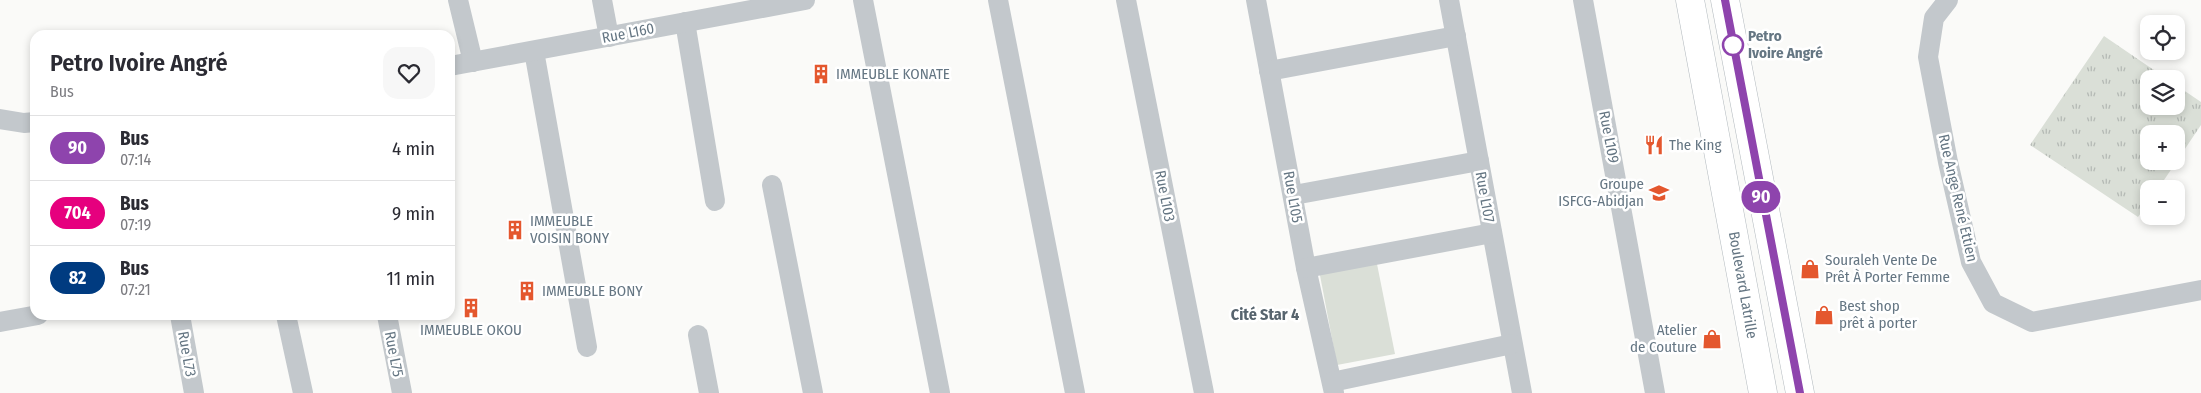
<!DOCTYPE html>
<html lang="fr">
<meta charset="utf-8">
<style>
:root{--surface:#fff;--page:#f7f7f7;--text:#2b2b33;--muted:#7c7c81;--line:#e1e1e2}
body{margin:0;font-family:"Fira Sans Condensed",sans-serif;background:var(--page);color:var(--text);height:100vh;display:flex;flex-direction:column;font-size:19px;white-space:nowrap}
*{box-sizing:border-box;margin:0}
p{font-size:16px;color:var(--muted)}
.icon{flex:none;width:28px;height:28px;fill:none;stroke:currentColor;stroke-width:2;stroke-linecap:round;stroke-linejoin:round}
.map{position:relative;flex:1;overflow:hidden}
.sheet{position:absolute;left:30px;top:30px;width:425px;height:290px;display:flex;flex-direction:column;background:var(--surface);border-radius:15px;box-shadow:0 2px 8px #0003}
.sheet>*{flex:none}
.badge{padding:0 10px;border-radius:16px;font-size:18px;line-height:32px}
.fabs{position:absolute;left:2140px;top:15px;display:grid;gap:10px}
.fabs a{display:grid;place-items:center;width:45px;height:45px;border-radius:10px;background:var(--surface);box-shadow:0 2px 8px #0003;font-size:25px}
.map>.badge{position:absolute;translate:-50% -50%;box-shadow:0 0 0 2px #fff}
.round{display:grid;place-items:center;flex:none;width:52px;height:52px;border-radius:15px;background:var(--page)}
.overview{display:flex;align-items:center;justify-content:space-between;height:85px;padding:0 20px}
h1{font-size:24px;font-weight:600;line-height:38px}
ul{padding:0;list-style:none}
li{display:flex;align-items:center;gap:15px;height:65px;padding:0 20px;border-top:1px solid var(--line)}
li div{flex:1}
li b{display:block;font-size:19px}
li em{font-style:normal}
li .badge{min-width:55px;font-weight:700;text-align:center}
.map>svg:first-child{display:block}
.grass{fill:url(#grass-tufts);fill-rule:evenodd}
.park{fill:#dadfd7}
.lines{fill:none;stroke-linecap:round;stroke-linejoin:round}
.secondary-casing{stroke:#b3babf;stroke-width:29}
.minor{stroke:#c3c8cc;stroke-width:20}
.secondary{stroke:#fff;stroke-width:28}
.line-casing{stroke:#fff;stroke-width:11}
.line{stroke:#8e44ad;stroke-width:8}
.stop-dot{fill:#fff;stroke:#8e44ad;stroke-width:2.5}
.labels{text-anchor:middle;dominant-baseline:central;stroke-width:5;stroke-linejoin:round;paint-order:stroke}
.street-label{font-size:15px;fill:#657683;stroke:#fff}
.stop-label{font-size:15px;font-weight:bold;fill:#657683;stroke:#fff;text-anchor:start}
.poi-label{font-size:15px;fill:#657683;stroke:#fff;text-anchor:start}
.neighbourhood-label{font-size:16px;font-weight:bold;fill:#57646e;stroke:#fff}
</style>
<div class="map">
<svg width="2201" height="393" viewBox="0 0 2201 393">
<defs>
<pattern id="grass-tufts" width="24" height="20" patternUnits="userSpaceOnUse" patternTransform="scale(1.25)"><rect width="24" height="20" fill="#dadfd7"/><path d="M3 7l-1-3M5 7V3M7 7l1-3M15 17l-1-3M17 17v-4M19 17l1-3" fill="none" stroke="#b4b9b4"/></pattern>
</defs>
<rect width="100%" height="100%" fill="#fafaf8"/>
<path class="grass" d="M2104,36L2167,79H2149V106H2176V85L2201,102V125L2158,189H2149V202L2138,217L2030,145ZM2149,134H2176V161H2149Z"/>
<path class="park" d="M1376,259L1395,354L1337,365L1319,270Z"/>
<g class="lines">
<defs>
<g id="secondary">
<path d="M1690,0L1763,393"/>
<path d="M1725,0L1800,393"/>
</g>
</defs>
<use href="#secondary" class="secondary-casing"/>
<g class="minor">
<path d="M458,0L473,62"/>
<path d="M602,0L609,37"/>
<path d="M863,0L940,393"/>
<path d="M998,0L1075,393"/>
<path d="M1126,0L1204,393"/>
<path d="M1256,0L1306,268L1334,393"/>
<path d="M1449,0L1522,393"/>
<path d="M1583,0L1655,393"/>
<path d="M1948,0L1934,18L1928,57L1948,162L1971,262L1993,303L2032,322L2201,290"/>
<path d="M685,22L715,201"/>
<path d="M534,51L587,347"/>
<path d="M450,66L805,0"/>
<path d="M1269,71L1456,36"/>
<path d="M0,119L24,123L35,122"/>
<path d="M772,185L813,393"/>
<path d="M1294,195L1479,161"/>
<path d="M1306,268L1492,233"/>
<path d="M180,315L194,393"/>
<path d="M286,315L303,393"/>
<path d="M387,315L402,393"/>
<path d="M0,322L38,315"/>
<path d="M698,335L709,393"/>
<path d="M1332,382L1512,344"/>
</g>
<use href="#secondary" class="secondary"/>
</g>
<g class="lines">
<defs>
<path id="line" d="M1725,0L1800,393"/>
</defs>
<use href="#line" class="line-casing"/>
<use href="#line" class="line"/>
</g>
<defs>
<symbol id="building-bare" viewBox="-9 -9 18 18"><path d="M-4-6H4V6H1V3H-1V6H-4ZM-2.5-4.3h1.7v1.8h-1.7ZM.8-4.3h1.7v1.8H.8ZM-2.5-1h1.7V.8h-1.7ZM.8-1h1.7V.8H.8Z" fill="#e4572e" stroke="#fff" stroke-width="2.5" paint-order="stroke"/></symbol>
<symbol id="restaurant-bare" viewBox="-9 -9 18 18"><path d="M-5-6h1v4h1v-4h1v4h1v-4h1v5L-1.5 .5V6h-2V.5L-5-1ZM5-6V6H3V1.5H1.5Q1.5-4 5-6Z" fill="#e4572e" stroke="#fff" stroke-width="2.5" paint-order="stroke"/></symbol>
<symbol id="university-bare" viewBox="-9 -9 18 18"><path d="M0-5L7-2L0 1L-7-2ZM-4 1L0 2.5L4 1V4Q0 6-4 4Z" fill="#e4572e" stroke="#fff" stroke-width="2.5" paint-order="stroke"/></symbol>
<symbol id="shop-bare" viewBox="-9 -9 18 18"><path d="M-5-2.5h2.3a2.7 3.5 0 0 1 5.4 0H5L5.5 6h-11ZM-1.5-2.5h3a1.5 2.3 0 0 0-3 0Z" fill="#e4572e" stroke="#fff" stroke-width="2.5" paint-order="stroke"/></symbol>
</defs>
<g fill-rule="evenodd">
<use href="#building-bare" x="807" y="60" width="28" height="28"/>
<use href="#restaurant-bare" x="1640" y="131" width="28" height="28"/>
<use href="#university-bare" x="1645" y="179" width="28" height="28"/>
<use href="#building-bare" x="501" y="216" width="28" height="28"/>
<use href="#shop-bare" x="1796" y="255" width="28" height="28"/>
<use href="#building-bare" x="513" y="277" width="28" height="28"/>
<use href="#building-bare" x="457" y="294" width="28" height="28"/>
<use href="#shop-bare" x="1810" y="301" width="28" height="28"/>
<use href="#shop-bare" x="1698" y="325" width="28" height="28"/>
</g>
<circle class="stop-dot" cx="1733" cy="45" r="10"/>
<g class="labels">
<g class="street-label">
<text transform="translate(628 33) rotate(-11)">Rue L160</text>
<text transform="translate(1609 137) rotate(79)">Rue L109</text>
<text transform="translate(1165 196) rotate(79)">Rue L103</text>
<text transform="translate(1293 197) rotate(80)">Rue L105</text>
<text transform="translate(1485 197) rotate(80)">Rue L107</text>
<text transform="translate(1958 198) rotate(77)">Rue Ange René Ettien</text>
<text transform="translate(1743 285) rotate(80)">Boulevard Latrille</text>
<text transform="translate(187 354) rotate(80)">Rue L73</text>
<text transform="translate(394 354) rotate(79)">Rue L75</text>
</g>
<g class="stop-label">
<text x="1748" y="36">Petro<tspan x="1748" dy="17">Ivoire Angré</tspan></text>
</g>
<g class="poi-label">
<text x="836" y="74">IMMEUBLE KONATE</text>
<text x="1669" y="145">The King</text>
<text x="1644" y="184" text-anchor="end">Groupe<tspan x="1644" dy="17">ISFCG-Abidjan</tspan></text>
<text x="530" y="221">IMMEUBLE<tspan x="530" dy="17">VOISIN BONY</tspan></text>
<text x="1825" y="260">Souraleh Vente De<tspan x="1825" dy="17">Prêt À Porter Femme</tspan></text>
<text x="542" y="291">IMMEUBLE BONY</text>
<text x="1839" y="306">Best shop<tspan x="1839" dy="17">prêt à porter</tspan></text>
<text x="471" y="330" text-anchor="middle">IMMEUBLE OKOU</text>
<text x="1697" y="330" text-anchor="end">Atelier<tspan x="1697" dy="17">de Couture</tspan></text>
</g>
<g class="neighbourhood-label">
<text x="1265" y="314">Cité Star 4</text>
</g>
</g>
</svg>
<div class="fabs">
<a><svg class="icon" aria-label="locate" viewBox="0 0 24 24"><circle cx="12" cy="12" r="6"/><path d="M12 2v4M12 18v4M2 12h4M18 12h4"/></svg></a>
<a><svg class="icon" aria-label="layers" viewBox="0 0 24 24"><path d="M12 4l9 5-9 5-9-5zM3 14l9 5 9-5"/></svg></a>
<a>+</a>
<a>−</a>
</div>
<b class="badge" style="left:1761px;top:197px;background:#8e44ad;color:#fff">90</b>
<section class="sheet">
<div class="overview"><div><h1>Petro Ivoire Angré</h1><p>Bus</p></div><a class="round"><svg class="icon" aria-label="heart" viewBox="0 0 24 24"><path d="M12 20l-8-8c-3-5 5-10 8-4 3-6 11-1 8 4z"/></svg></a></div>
<ul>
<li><span class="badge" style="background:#8e44ad;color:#fff">90</span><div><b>Bus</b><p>07:14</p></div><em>4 min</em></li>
<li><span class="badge" style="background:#e6007e;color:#fff">704</span><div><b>Bus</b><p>07:19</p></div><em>9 min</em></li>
<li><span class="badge" style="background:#003b80;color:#fff">82</span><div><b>Bus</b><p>07:21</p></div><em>11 min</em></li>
</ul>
</section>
</div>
